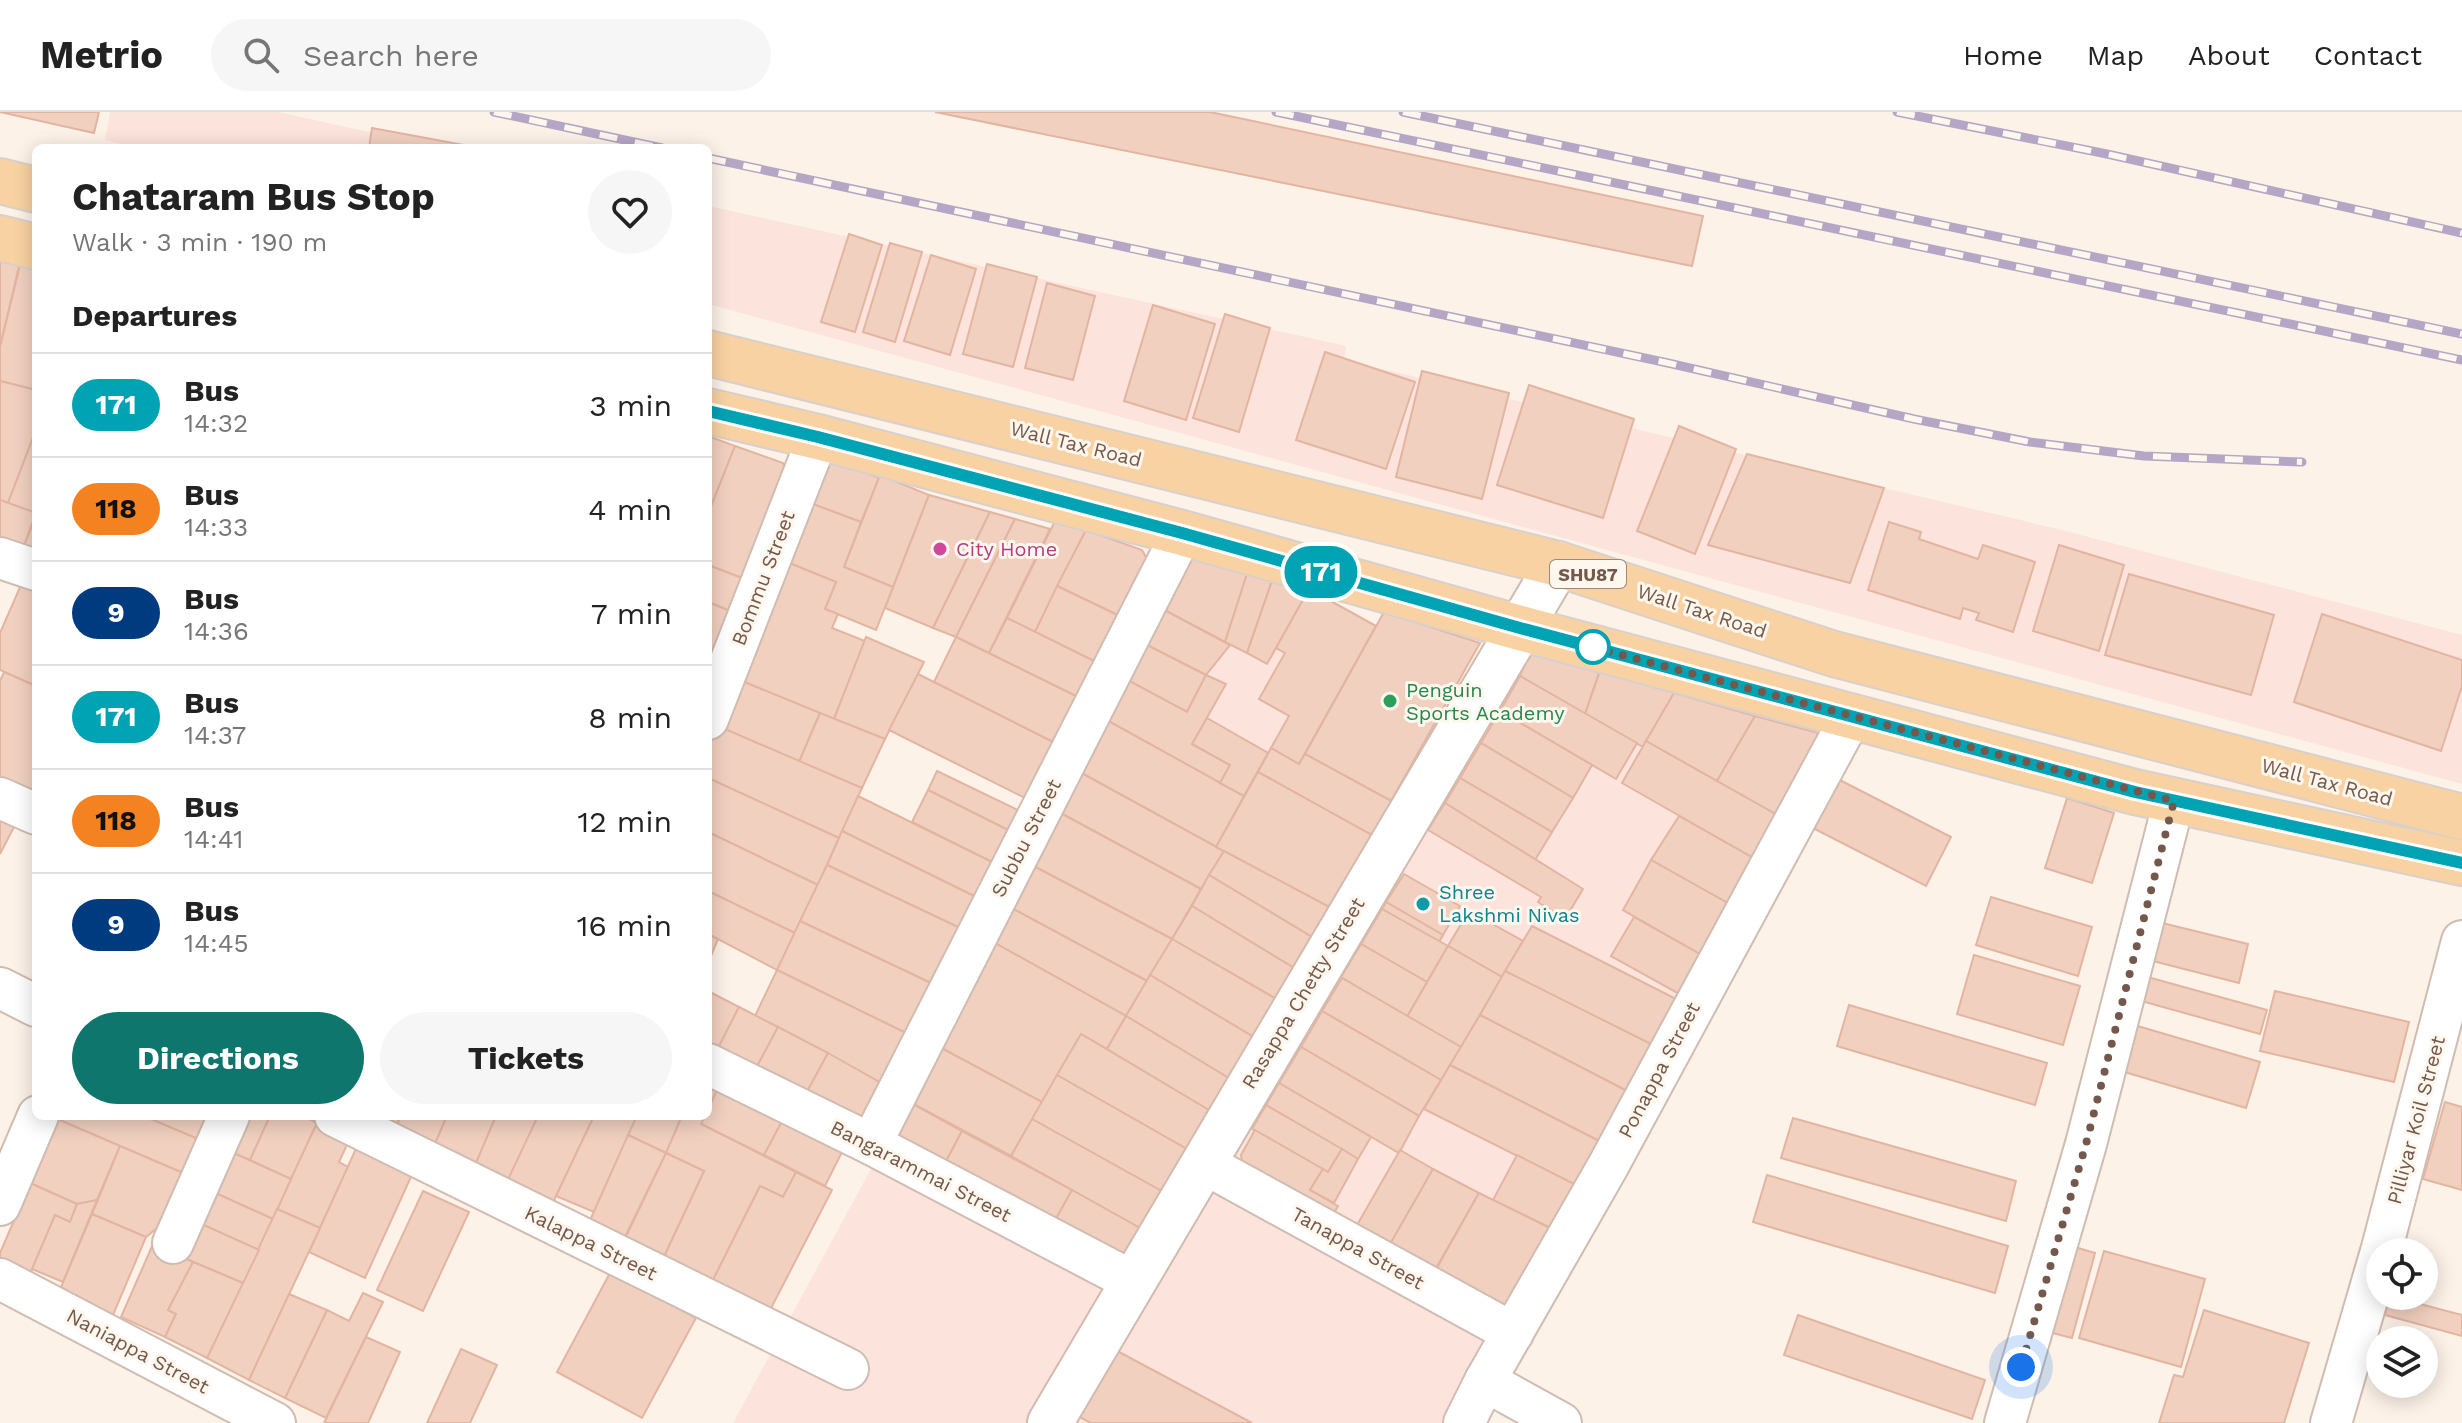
<!DOCTYPE html>
<meta charset="utf-8">
<style>
:root{--surface:#fff;--page:#f6f6f6;--text:#222;--muted:#767676;--line:#e0e0e0;--accent:#0f766e}
body{margin:0;font-family:"Work Sans",sans-serif;background:var(--page);color:var(--text);height:100vh;display:flex;flex-direction:column;font-size:30px;white-space:nowrap}
*{box-sizing:border-box;margin:0}
p{font-size:26px;color:var(--muted)}
.icon{flex:none;width:44px;height:44px;fill:none;stroke:currentColor;stroke-width:2;stroke-linecap:round;stroke-linejoin:round}
.map{position:relative;flex:1;overflow:hidden}
.sheet{position:absolute;left:32px;top:32px;width:680px;height:976px;display:flex;flex-direction:column;background:var(--surface);border-radius:12px;box-shadow:0 4px 20px #0003}
.sheet>*{flex:none}
.badge{padding:0 16px;border-radius:26px;font-size:28px;line-height:52px}
.fabs{position:absolute;left:2366px;top:1126px;display:grid;gap:16px}
.fabs a{display:grid;place-items:center;width:72px;height:72px;border-radius:50%;background:var(--surface);box-shadow:0 4px 20px #0003;font-size:40px}
.you{position:absolute;width:40px;height:40px;margin:-20px;border:6px solid #fff;border-radius:50%;background:#1a73e8;box-shadow:0 0 0 12px #1a73e833}
.map>.badge{position:absolute;translate:-50% -50%;box-shadow:0 0 0 4px #fff}
h2{padding:0 40px;font-size:30px;line-height:72px}
.round{display:grid;place-items:center;flex:none;width:84px;height:84px;border-radius:42px;background:var(--page)}
.headline{display:flex;align-items:center;justify-content:space-between;height:136px;padding:0 40px}
h1{font-size:38px;font-weight:700;line-height:60px}
.button{display:flex;gap:16px;margin-top:auto;padding:16px 40px}
.button a{flex:1;height:92px;border-radius:48px;background:var(--accent);color:#fff;font-size:32px;font-weight:700;line-height:92px;text-align:center}
.button a+a{background:var(--page);color:var(--text)}
ul{padding:0;list-style:none}
li{display:flex;align-items:center;gap:24px;height:104px;padding:0 40px;border-top:2px solid var(--line)}
li div{flex:1}
li b{display:block;font-size:30px}
li em{font-style:normal}
li .badge{min-width:88px;font-weight:700;text-align:center}
header{display:flex;align-items:center;gap:48px;box-sizing:border-box;height:112px;padding:0 40px;background:var(--surface);border-bottom:2px solid var(--line)}
header strong{font-size:38px}
nav{display:flex;gap:44px;margin-inline-start:auto;font-size:28px}
.search{width:560px;height:72px;background:var(--page);display:flex;align-items:center;gap:20px;box-sizing:border-box;padding:0 28px;border-radius:44px;color:var(--muted);font-size:30px}
.map>svg:first-child{display:block}
.commercial{fill:#fce3dc}
.building{fill:#f1d0c0;stroke:#e3b5a1;stroke-width:2}
.lines{fill:none;stroke-linecap:round;stroke-linejoin:round}
.street-casing{stroke:#d0bcb0;stroke-width:44}
.secondary-casing{stroke:#d2bbae;stroke-width:48}
.primary-casing{stroke:#d8d0cd;stroke-width:48}
.street{stroke:#fff;stroke-width:40}
.secondary{stroke:#fff;stroke-width:44}
.primary{stroke:#f8d2a2;stroke-width:44}
.rail-casing{stroke:#b5a6c6;stroke-width:9}
.rail{stroke:#fef7ee;stroke-width:6;stroke-dasharray:18;stroke-linecap:butt}
.line-casing{stroke:#fff;stroke-width:18}
.line{stroke:#00a3b4;stroke-width:12}
.walk{stroke:#75584c;stroke-width:8;stroke-dasharray:0 14.4}
.hotel-dot{fill:#d1479c;stroke:#fef7ee;stroke-width:3}
.stop-dot{fill:#fff;stroke:#00a3b4;stroke-width:4}
.leisure-dot{fill:#2e9e5b;stroke:#fef7ee;stroke-width:3}
.culture-dot{fill:#0f9aa8;stroke:#fef7ee;stroke-width:3}
.labels{text-anchor:middle;dominant-baseline:central;stroke-width:6;stroke-linejoin:round;paint-order:stroke}
.shield{fill:#fef7ee;stroke:#9e887d;stroke-width:2}
.shield-label{font-size:18px;font-weight:bold;fill:#75584c}
.street-label{font-size:20px;fill:#75584c;stroke:#fef7ee}
.hotel-label{font-size:20px;fill:#b23c85;stroke:#fef7ee;text-anchor:start}
.leisure-label{font-size:20px;fill:#27864d;stroke:#fef7ee;text-anchor:start}
.culture-label{font-size:20px;fill:#0d838f;stroke:#fef7ee;text-anchor:start}
</style>
<header>
<strong>Metrio</strong>
<div class="search"><svg class="icon" aria-label="search" viewBox="0 0 24 24"><circle cx="10" cy="10" r="6"/><path d="M15 15l6 6"/></svg>Search here</div>
<nav><a>Home</a><a>Map</a><a>About</a><a>Contact</a></nav>
</header>
<div class="map">
<svg width="2462" height="1311" viewBox="0 0 2462 1311">
<rect width="100%" height="100%" fill="#fcf2e8"/>
<g class="commercial">
<path d="M110,0H278L442,36H136L105,28Z"/>
<path d="M708,94L1346,234L1344,248L2062,418L2462,523V672L708,192Z"/>
<path d="M1170,506L1706,608L1835,627L1462,1311H733Z"/>
</g>
<g class="building">
<path d="M0,0H99L94,21Z"/>
<path d="M935,0H1210L1703,104L1692,154Z"/>
<path d="M372,16L464,33V36H369Z"/>
<path d="M849,122L882,133L855,220L821,210Z"/>
<path d="M890,131L922,140L895,230L863,220Z"/>
<path d="M0,141L21,146L0,235Z"/>
<path d="M931,143L976,157L950,243L904,229Z"/>
<path d="M21,149L36,152V278L0,269V235Z"/>
<path d="M987,152L1037,165L1013,255L963,242Z"/>
<path d="M1047,171L1095,184L1073,268L1025,256Z"/>
<path d="M1153,193L1215,212L1186,308L1124,289Z"/>
<path d="M1225,202L1270,216L1239,320L1193,306Z"/>
<path d="M1325,240L1415,270L1386,357L1296,328Z"/>
<path d="M1422,259L1509,281L1482,387L1396,365Z"/>
<path d="M0,269L36,278V318L8,391L0,388Z"/>
<path d="M1529,273L1634,307L1603,406L1497,373Z"/>
<path d="M1679,314L1736,337L1695,442L1637,419Z"/>
<path d="M36,318V401L8,391Z"/>
<path d="M708,324L735,334L708,402Z"/>
<path d="M735,334L783,351L786,360L742,466L708,453V402Z"/>
<path d="M1747,342L1884,376L1850,471L1708,433Z"/>
<path d="M830,347L879,366L861,410L802,388Z"/>
<path d="M880,363L929,383L893,475L844,455Z"/>
<path d="M929,383L990,400L933,516L885,496Z"/>
<path d="M0,388L36,401L19,447L0,439Z"/>
<path d="M802,388L861,410L844,455L893,475L876,518L825,497L836,470L777,446Z"/>
<path d="M990,400L1015,407L956,525L933,516Z"/>
<path d="M36,404V453L19,447Z"/>
<path d="M1057,405L1086,418L1035,520L1007,506Z"/>
<path d="M1015,407L1050,417L989,541L956,525Z"/>
<path d="M1889,410L1921,420L1919,427L1978,447L1983,433L2035,450L2013,520L1976,508L1979,501L1963,496L1960,507L1868,478Z"/>
<path d="M1086,418L1142,438L1150,452L1122,505L1057,474Z"/>
<path d="M2059,433L2124,453L2099,539L2033,519Z"/>
<path d="M1189,445L1248,459L1225,530L1155,493Z"/>
<path d="M777,446L836,470L825,497L838,502L832,516L865,529L834,607L737,567Z"/>
<path d="M708,453L742,466L730,499L708,490Z"/>
<path d="M1248,459L1273,466L1247,541L1225,530Z"/>
<path d="M2129,462L2274,503L2251,583L2105,543Z"/>
<path d="M24,466L36,471V574L0,558V521Z"/>
<path d="M1273,466L1309,477L1267,552L1247,541Z"/>
<path d="M1057,474L1132,510L1108,556L1035,520Z"/>
<path d="M1309,477L1376,514L1299,652L1271,636L1289,604L1259,587L1285,541L1276,536Z"/>
<path d="M708,490L730,499L711,545L708,544Z"/>
<path d="M1155,493L1230,533L1206,563L1137,528Z"/>
<path d="M1384,500L1480,531L1391,689L1305,642Z"/>
<path d="M2322,502L2462,548V574L2441,639L2294,590Z"/>
<path d="M1007,506L1106,555L1086,589L989,541Z"/>
<path d="M866,525L924,550L885,627L834,607Z"/>
<path d="M956,525L1086,589L1063,635L934,570Z"/>
<path d="M1137,528L1206,563L1187,600L1118,563Z"/>
<path d="M1531,535L1601,555L1585,602L1520,564Z"/>
<path d="M1600,559L1674,581L1643,635L1585,602Z"/>
<path d="M4,560L36,574V688L0,671V569Z"/>
<path d="M918,562L1063,635L1035,691L889,618Z"/>
<path d="M1206,563L1226,572L1192,632L1230,653L1220,671L1103,606L1124,566L1187,600Z"/>
<path d="M1520,564L1637,631L1616,667L1500,599Z"/>
<path d="M737,567L820,601L799,650L718,614Z"/>
<path d="M1674,581L1755,604L1717,669L1646,629Z"/>
<path d="M1500,599L1592,653L1573,686L1481,631Z"/>
<path d="M820,601L885,627L862,676L799,650Z"/>
<path d="M1755,604L1826,623L1779,704L1717,669Z"/>
<path d="M1103,606L1244,684L1216,735L1076,658Z"/>
<path d="M1207,606L1268,641L1244,684L1220,671L1230,653L1192,632Z"/>
<path d="M718,614L862,676L839,726L708,666V635Z"/>
<path d="M1646,629L1779,704L1755,747L1622,671Z"/>
<path d="M1481,631L1573,686L1552,720L1460,666Z"/>
<path d="M1271,636L1299,652L1305,642L1395,691L1377,726L1258,660Z"/>
<path d="M1076,658L1224,739L1201,777L1055,698Z"/>
<path d="M937,659L1018,698L1008,718L928,678Z"/>
<path d="M1258,660L1377,726L1338,800L1216,735Z"/>
<path d="M1832,664L1951,725L1926,774L1807,713Z"/>
<path d="M708,666L839,726L818,773L708,720Z"/>
<path d="M1460,666L1552,720L1535,748L1445,691Z"/>
<path d="M928,678L1008,718L992,750L912,710Z"/>
<path d="M858,684L992,750L976,785L842,719Z"/>
<path d="M2067,686L2114,701L2092,771L2045,756Z"/>
<path d="M1445,691L1583,777L1565,807L1538,790L1541,785L1428,718Z"/>
<path d="M1055,698L1201,777L1172,827L1026,750Z"/>
<path d="M1679,704L1755,747L1729,792L1651,748Z"/>
<path d="M0,706L15,713L0,742Z"/>
<path d="M842,719L976,785L960,816L827,753Z"/>
<path d="M708,720L818,773L795,821L708,779Z"/>
<path d="M1224,739L1335,798L1317,828L1209,763Z"/>
<path d="M1651,748L1733,794L1705,845L1623,798Z"/>
<path d="M1026,750L1172,827L1147,869L1004,792Z"/>
<path d="M827,753L960,816L933,872L800,809Z"/>
<path d="M1404,762L1460,794L1443,823L1386,790Z"/>
<path d="M1209,763L1317,828L1299,859L1192,794Z"/>
<path d="M708,779L795,821L777,858L708,822Z"/>
<path d="M1991,785L2092,815L2078,864L1976,833Z"/>
<path d="M1386,790L1443,823L1439,830L1382,797Z"/>
<path d="M1004,792L1147,869L1126,904L986,826Z"/>
<path d="M1192,794L1299,859L1280,889L1172,827Z"/>
<path d="M1382,797L1448,834L1427,870L1361,832Z"/>
<path d="M1469,799L1523,829L1502,865L1448,834Z"/>
<path d="M1634,805L1705,845L1685,885L1611,844Z"/>
<path d="M2150,808L2248,832L2239,871L2141,846Z"/>
<path d="M800,809L933,872L908,922L777,858Z"/>
<path d="M1532,814L1682,890L1658,936L1505,859Z"/>
<path d="M708,822L718,827L708,851Z"/>
<path d="M986,826L1126,904L1107,937L1081,922L1042,990L932,931Z"/>
<path d="M1172,827L1285,892L1262,930L1150,863Z"/>
<path d="M1361,832L1427,870L1407,905L1341,865Z"/>
<path d="M1448,834L1502,865L1461,935L1407,905Z"/>
<path d="M1974,843L2080,874L2063,933L1957,902Z"/>
<path d="M777,858L908,922L883,972L755,904Z"/>
<path d="M1505,859L1653,933L1629,980L1480,903Z"/>
<path d="M2133,861L2267,898L2260,922L2127,885Z"/>
<path d="M1150,863L1262,930L1237,971L1126,904Z"/>
<path d="M1342,866L1461,935L1441,968L1322,899Z"/>
<path d="M708,879L739,895L715,942L708,938Z"/>
<path d="M2275,879L2409,910L2394,970L2260,939Z"/>
<path d="M1849,893L2047,951L2035,993L1837,934Z"/>
<path d="M739,895L778,915L753,962L715,942Z"/>
<path d="M1322,899L1441,968L1419,1004L1301,935Z"/>
<path d="M1480,903L1629,980L1603,1031L1450,953Z"/>
<path d="M1126,904L1237,971L1217,1003L1107,937Z"/>
<path d="M2124,910L2260,950L2246,996L2111,956Z"/>
<path d="M778,915L828,941L802,989L753,962Z"/>
<path d="M1081,922L1214,1001L1192,1040L1057,963Z"/>
<path d="M932,931L1042,990L1011,1044L904,987Z"/>
<path d="M1301,935L1419,1004L1399,1041L1279,971Z"/>
<path d="M828,941L883,972L865,1022L802,989Z"/>
<path d="M1450,953L1603,1031L1585,1078L1424,997Z"/>
<path d="M708,963L721,969L708,998Z"/>
<path d="M1057,963L1192,1040L1167,1082L1032,1007Z"/>
<path d="M721,969L787,1000L764,1043L701,1012L705,1004H708V998Z"/>
<path d="M1279,971L1371,1025L1358,1047L1266,993Z"/>
<path d="M904,987L962,1019L943,1055L884,1024Z"/>
<path d="M2445,990L2462,995V1078L2423,1067Z"/>
<path d="M1266,993L1342,1037L1328,1060L1252,1017Z"/>
<path d="M787,1000L846,1032L825,1074L764,1043Z"/>
<path d="M56,1004H144L208,1031L190,1064L55,1006Z"/>
<path d="M144,1004H214L203,1029Z"/>
<path d="M234,1004H270L250,1048L220,1035Z"/>
<path d="M270,1004H303L317,1011L291,1067L250,1048Z"/>
<path d="M362,1004H401L393,1020Z"/>
<path d="M401,1004H447L433,1038L393,1020Z"/>
<path d="M447,1004H496L472,1061L430,1043Z"/>
<path d="M496,1004H538L507,1072L473,1058Z"/>
<path d="M538,1004H594L550,1097L504,1076Z"/>
<path d="M594,1004H637L594,1100L556,1084Z"/>
<path d="M637,1004H682L666,1041L628,1023Z"/>
<path d="M682,1004H705L701,1012L796,1060L783,1085L760,1074L709,1176L660,1153L704,1059L666,1041Z"/>
<path d="M55,1006L120,1034L97,1088L77,1092L30,1071Z"/>
<path d="M1793,1006L2016,1069L2006,1109L1781,1046Z"/>
<path d="M1032,1007L1176,1087L1154,1124L1011,1044Z"/>
<path d="M317,1011L350,1026L339,1050L348,1055L320,1116L277,1097Z"/>
<path d="M1255,1018L1323,1057L1310,1078L1338,1094L1326,1114L1245,1068L1241,1043Z"/>
<path d="M962,1019L1072,1078L1053,1112L943,1055Z"/>
<path d="M628,1023L666,1041L622,1131L587,1115Z"/>
<path d="M359,1030L415,1056L365,1166L309,1140Z"/>
<path d="M120,1034L190,1064L175,1101L146,1125L92,1102Z"/>
<path d="M220,1035L291,1067L273,1107L202,1075Z"/>
<path d="M1342,1037L1358,1047L1334,1091L1310,1078L1323,1057L1328,1060Z"/>
<path d="M1400,1038L1433,1057L1383,1145L1349,1127Z"/>
<path d="M666,1041L704,1059L660,1153L621,1135Z"/>
<path d="M1517,1043L1582,1076L1559,1120L1493,1088Z"/>
<path d="M1433,1057L1479,1081L1427,1172L1381,1148Z"/>
<path d="M796,1060L832,1078L767,1204L709,1176L760,1074L783,1085Z"/>
<path d="M1767,1063L2008,1134L1995,1181L1753,1110Z"/>
<path d="M30,1071L77,1092L70,1110L55,1103L31,1160L0,1146V1141Z"/>
<path d="M202,1075L273,1107L259,1138L188,1106Z"/>
<path d="M1072,1078L1149,1121L1121,1147L1053,1112Z"/>
<path d="M423,1079L469,1100L423,1199L377,1178Z"/>
<path d="M1479,1081L1556,1119L1505,1212L1429,1170Z"/>
<path d="M97,1088L63,1170L32,1157L55,1103L70,1110L77,1092Z"/>
<path d="M277,1097L320,1116L249,1268L207,1246Z"/>
<path d="M92,1102L146,1125L113,1203L59,1180Z"/>
<path d="M197,1110L259,1138L243,1171L182,1145Z"/>
<path d="M2061,1131L2095,1141L2072,1226L2037,1217Z"/>
<path d="M153,1132L193,1150L168,1198L176,1202L165,1225L121,1205Z"/>
<path d="M2104,1139L2205,1167L2181,1255L2079,1226Z"/>
<path d="M193,1150L243,1171L207,1246L165,1225L176,1202L168,1198Z"/>
<path d="M611,1159L696,1206L642,1306L557,1260Z"/>
<path d="M363,1181L383,1190L326,1306L285,1286L327,1198L349,1209Z"/>
<path d="M289,1182L327,1198L285,1286L249,1268Z"/>
<path d="M2390,1184L2462,1203V1224L2385,1203Z"/>
<path d="M2204,1198L2309,1231L2284,1311H2159L2174,1263L2183,1265Z"/>
<path d="M1798,1203L1985,1268L1972,1307L1784,1243Z"/>
<path d="M366,1225L400,1240L368,1311H324Z"/>
<path d="M1106,1233L1252,1311H1091L1070,1300Z"/>
<path d="M461,1237L497,1253L470,1311H427Z"/>
</g>
<g class="lines">
<defs>
<g id="street">
<path d="M0,446L36,458"/>
<path d="M708,607L818,325"/>
<path d="M0,686L36,702"/>
<path d="M0,876L36,894"/>
<path d="M708,952L871,1032L1132,1169"/>
<path d="M335,1004L848,1257"/>
<path d="M871,1032L1182,421"/>
<path d="M1203,1051L1513,1221"/>
<path d="M0,1093L38,1004"/>
<path d="M173,1131L229,1004"/>
<path d="M2381,1140L2462,829"/>
<path d="M0,1167L275,1311"/>
<path d="M1485,1269L1561,1311"/>
<path d="M1464,1311L1485,1269L1608,1054L1852,603"/>
<path d="M2005,1311L2086,1032L2174,689"/>
<path d="M2331,1311L2380,1143"/>
</g>
<path id="secondary" d="M1050,1311L1558,452"/>
<g id="primary">
<path d="M0,69L36,78"/>
<path d="M0,126L36,135"/>
<path d="M708,241L1558,452L1834,542L2462,705"/>
<path d="M708,299L818,325L1182,421L1520,516L2135,680L2462,751"/>
</g>
</defs>
<use href="#street" class="street-casing"/>
<use href="#secondary" class="secondary-casing"/>
<use href="#primary" class="primary-casing"/>
<use href="#street" class="street"/>
<use href="#secondary" class="secondary"/>
<use href="#primary" class="primary"/>
<defs>
<g id="rail">
<path d="M494,0L662,36"/>
<path d="M1276,0L2462,248"/>
<path d="M1403,0L2462,222"/>
<path d="M1897,0L2107,42L2462,121"/>
<path d="M708,46L1668,251L1914,307L2030,330L2144,344L2302,350"/>
</g>
</defs>
<use href="#rail" class="rail-casing"/>
<use href="#rail" class="rail"/>
</g>
<g class="lines">
<defs>
<path id="line" d="M708,299L818,325L1182,421L1520,516L2135,680L2462,751"/>
</defs>
<use href="#line" class="line-casing"/>
<use href="#line" class="line"/>
<path class="walk" d="M1593,535L1580,532L2174,689L2086,1032L2021,1255"/>
</g>
<circle class="hotel-dot" cx="940" cy="437" r="8"/>
<circle class="stop-dot" cx="1593" cy="535" r="16"/>
<circle class="leisure-dot" cx="1390" cy="589" r="8"/>
<circle class="culture-dot" cx="1423" cy="792" r="8"/>
<g class="labels">
<rect class="shield" x="1550" y="448" width="76" height="28" rx="6"/>
<g class="shield-label">
<text x="1588" y="462">SHU87</text>
</g>
<g class="street-label">
<text transform="translate(1076 332) rotate(14)">Wall Tax Road</text>
<text transform="translate(763 466) rotate(-69)">Bommu Street</text>
<text transform="translate(1702 499) rotate(18)">Wall Tax Road</text>
<text transform="translate(2327 670) rotate(15)">Wall Tax Road</text>
<text transform="translate(1026 726) rotate(-63)">Subbu Street</text>
<text transform="translate(1303 881) rotate(-59)">Rasappa Chetty Street</text>
<text transform="translate(1659 958) rotate(-62)">Ponappa Street</text>
<text transform="translate(2416 1008) rotate(-75)">Pilliyar Koil Street</text>
<text transform="translate(921 1059) rotate(27)">Bangarammai Street</text>
<text transform="translate(591 1131) rotate(26)">Kalappa Street</text>
<text transform="translate(1358 1136) rotate(29)">Tanappa Street</text>
<text transform="translate(138 1239) rotate(28)">Naniappa Street</text>
</g>
<g class="hotel-label">
<text x="956" y="437">City Home</text>
</g>
<g class="leisure-label">
<text x="1406" y="578">Penguin<tspan x="1406" dy="23">Sports Academy</tspan></text>
</g>
<g class="culture-label">
<text x="1439" y="780">Shree<tspan x="1439" dy="23">Lakshmi Nivas</tspan></text>
</g>
</g>
</svg>
<div class="fabs">
<a><svg class="icon" aria-label="locate" viewBox="0 0 24 24"><circle cx="12" cy="12" r="6"/><path d="M12 2v4M12 18v4M2 12h4M18 12h4"/></svg></a>
<a><svg class="icon" aria-label="layers" viewBox="0 0 24 24"><path d="M12 4l9 5-9 5-9-5zM3 14l9 5 9-5"/></svg></a>
</div>
<div class="you" style="left:2021px;top:1255px"></div>
<b class="badge" style="left:1321px;top:460px;background:#00a3b4;color:#fff">171</b>
<section class="sheet">
<div class="headline"><div><h1>Chataram Bus Stop</h1><p>Walk · 3 min · 190 m</p></div><a class="round"><svg class="icon" aria-label="heart" viewBox="0 0 24 24"><path d="M12 20l-8-8c-3-5 5-10 8-4 3-6 11-1 8 4z"/></svg></a></div>
<h2>Departures</h2>
<ul>
<li><span class="badge" style="background:#00a3b4;color:#fff">171</span><div><b>Bus</b><p>14:32</p></div><em>3 min</em></li>
<li><span class="badge" style="background:#f58220;color:#111">118</span><div><b>Bus</b><p>14:33</p></div><em>4 min</em></li>
<li><span class="badge" style="background:#003b80;color:#fff">9</span><div><b>Bus</b><p>14:36</p></div><em>7 min</em></li>
<li><span class="badge" style="background:#00a3b4;color:#fff">171</span><div><b>Bus</b><p>14:37</p></div><em>8 min</em></li>
<li><span class="badge" style="background:#f58220;color:#111">118</span><div><b>Bus</b><p>14:41</p></div><em>12 min</em></li>
<li><span class="badge" style="background:#003b80;color:#fff">9</span><div><b>Bus</b><p>14:45</p></div><em>16 min</em></li>
</ul>
<div class="button"><a>Directions</a><a>Tickets</a></div>
</section>
</div>
